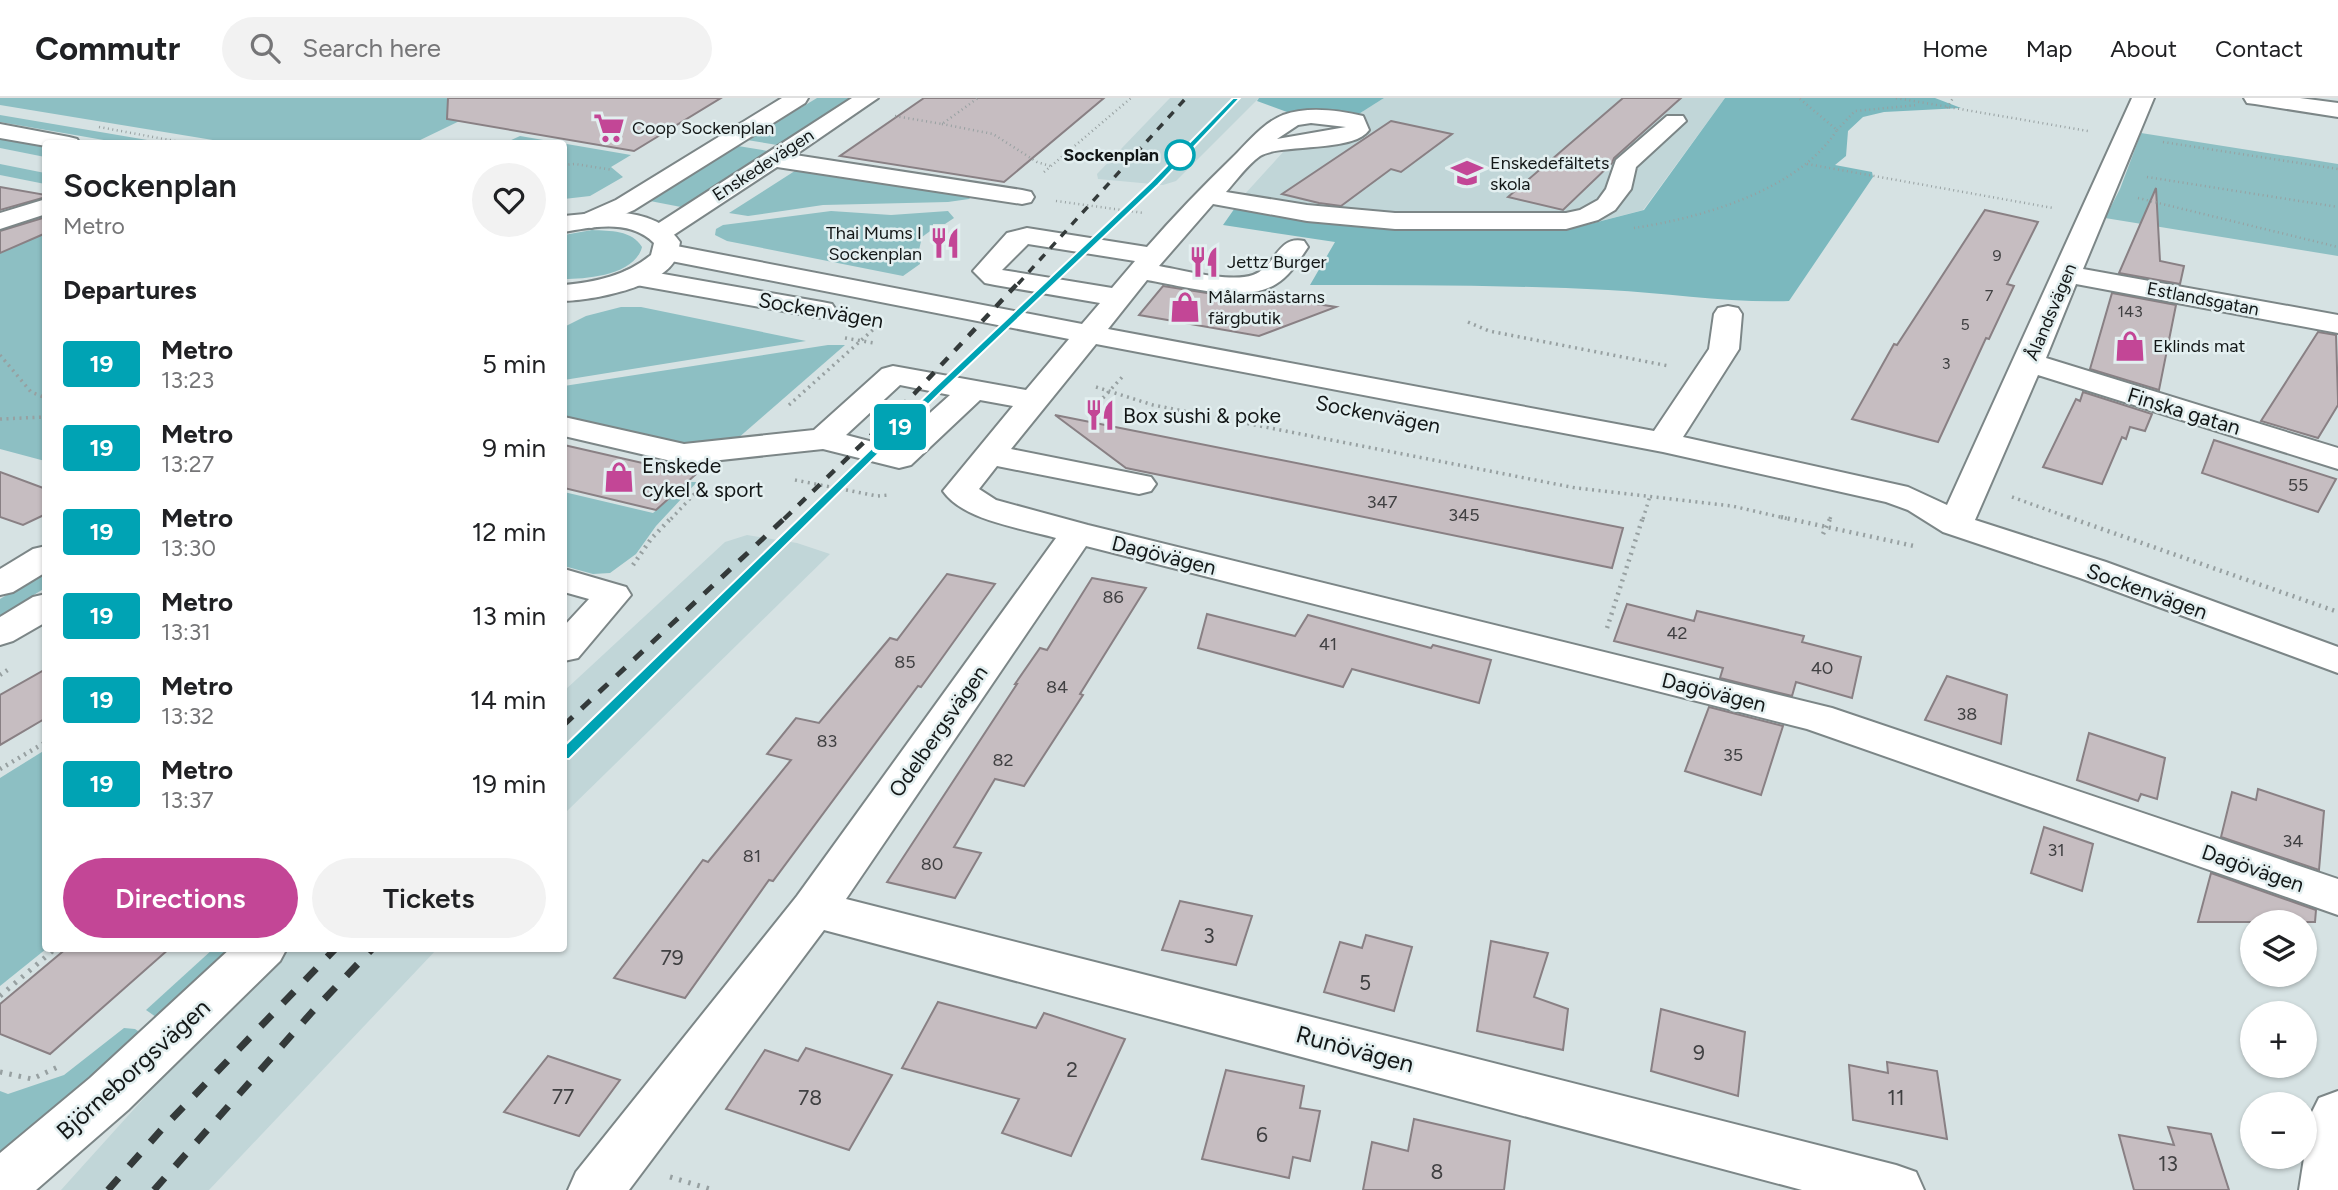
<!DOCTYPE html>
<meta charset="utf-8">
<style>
:root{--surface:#fff;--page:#f2f2f2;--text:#202124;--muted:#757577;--line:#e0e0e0;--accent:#c34696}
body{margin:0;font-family:Figtree,sans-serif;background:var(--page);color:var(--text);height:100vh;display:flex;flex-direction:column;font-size:26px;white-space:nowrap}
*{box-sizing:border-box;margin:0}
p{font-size:23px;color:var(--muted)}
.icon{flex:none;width:38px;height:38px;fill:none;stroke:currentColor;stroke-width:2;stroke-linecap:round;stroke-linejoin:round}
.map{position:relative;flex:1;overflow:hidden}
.sheet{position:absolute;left:42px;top:42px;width:525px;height:812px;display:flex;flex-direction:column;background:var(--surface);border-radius:7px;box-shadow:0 2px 5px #0004}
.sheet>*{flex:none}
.badge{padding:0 14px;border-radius:5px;font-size:24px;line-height:46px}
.controls{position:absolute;left:2240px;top:812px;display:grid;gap:14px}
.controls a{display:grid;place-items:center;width:77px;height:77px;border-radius:50%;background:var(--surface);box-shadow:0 2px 5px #0004;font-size:35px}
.map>.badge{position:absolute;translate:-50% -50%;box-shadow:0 0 0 4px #fff}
h2{padding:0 21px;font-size:26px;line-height:63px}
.round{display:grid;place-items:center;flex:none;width:74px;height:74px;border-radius:37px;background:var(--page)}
.headline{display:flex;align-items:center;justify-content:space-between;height:119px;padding:0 21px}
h1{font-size:33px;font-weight:600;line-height:52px}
.button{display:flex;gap:14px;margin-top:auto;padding:14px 21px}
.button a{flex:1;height:80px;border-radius:42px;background:var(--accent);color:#fff;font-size:28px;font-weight:600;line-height:80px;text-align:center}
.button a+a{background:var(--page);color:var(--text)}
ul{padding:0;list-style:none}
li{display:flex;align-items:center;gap:21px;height:84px;padding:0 21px}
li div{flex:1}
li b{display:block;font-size:26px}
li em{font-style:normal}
li .badge{min-width:77px;font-weight:700;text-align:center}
header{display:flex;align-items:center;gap:42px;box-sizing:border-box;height:98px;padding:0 35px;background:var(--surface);border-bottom:2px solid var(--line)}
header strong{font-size:33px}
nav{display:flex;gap:38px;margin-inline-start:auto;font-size:24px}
.search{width:490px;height:63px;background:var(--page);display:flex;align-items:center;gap:18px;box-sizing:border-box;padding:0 24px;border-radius:38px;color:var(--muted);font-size:26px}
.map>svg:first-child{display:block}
.built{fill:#c1d6d8}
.green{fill:#8dbfc3}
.forest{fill:#7bb8be}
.building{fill:#c6bdc1;stroke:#898084;stroke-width:2}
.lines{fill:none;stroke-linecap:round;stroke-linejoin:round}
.minor-casing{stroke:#7c8687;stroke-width:4}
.major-casing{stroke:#7c8687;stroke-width:4}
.path-far3{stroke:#97a0a1;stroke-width:2.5;stroke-dasharray:1 3.5;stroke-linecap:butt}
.path-far2{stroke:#97a0a1;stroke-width:3.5;stroke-dasharray:2 4.5;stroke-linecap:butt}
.path-far1{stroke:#97a0a1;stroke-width:4.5;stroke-dasharray:2 5;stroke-linecap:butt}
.path{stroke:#97a0a1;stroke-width:5;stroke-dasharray:2.5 7;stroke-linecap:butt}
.minor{fill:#fff;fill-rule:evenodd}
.major{fill:#fff;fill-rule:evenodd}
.rail-far3{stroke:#343a3a;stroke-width:3.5;stroke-dasharray:8 8;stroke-linecap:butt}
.rail-far2{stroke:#343a3a;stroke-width:4.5;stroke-dasharray:10 10;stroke-linecap:butt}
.rail-far1{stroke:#343a3a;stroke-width:5;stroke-dasharray:12 12;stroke-linecap:butt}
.rail{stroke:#343a3a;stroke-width:7;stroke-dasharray:16 16;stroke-linecap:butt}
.line{fill:#00a3b4;stroke:#fff;stroke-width:2}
.stop-dot{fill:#fff;stroke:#00a3b4;stroke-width:3.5}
.labels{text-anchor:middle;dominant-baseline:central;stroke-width:5;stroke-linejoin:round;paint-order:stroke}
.far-number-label{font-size:16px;fill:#404042}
.far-poi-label{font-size:18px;fill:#131717;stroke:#e3eff0;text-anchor:start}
.far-stop-label{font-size:18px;font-weight:bold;fill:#131717;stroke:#e3eff0;text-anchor:end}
.far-street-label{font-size:18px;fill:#131717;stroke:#e3eff0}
.number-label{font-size:18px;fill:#404042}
.street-label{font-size:21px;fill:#131717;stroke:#e3eff0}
.poi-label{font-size:21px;fill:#131717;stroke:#e3eff0;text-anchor:start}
.near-number-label{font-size:21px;fill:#404042}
.near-street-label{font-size:24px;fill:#131717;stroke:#e3eff0}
</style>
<header>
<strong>Commutr</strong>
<div class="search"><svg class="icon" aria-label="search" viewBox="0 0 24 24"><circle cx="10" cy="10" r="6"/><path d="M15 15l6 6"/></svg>Search here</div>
<nav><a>Home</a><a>Map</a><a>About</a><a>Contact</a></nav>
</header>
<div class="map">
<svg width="2338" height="1092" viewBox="0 0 2338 1092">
<rect width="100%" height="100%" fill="#d6e2e3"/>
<g class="built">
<path d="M1170,0H1259L1176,83L1163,87L1098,81L1097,76Z"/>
<path d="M1384,0H1725L1643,112L1578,129L1446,125L1321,114L1244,97L1284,53L1338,48L1369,38L1354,19Z"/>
<path d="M747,437L797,445L830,456L564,716V593L725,444Z"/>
<path d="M288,851H437L209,1092H61L190,949Z"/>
</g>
<g class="green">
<path d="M0,0H507L412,46L231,45L0,7Z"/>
<path d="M817,0H850L777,47L747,42Z"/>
<path d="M0,17L165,45H121L0,24Z"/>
<path d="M2141,35L2338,66V158L2105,120L2120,91Z"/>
<path d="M0,38L45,46V59L0,50Z"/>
<path d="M520,38L631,57L611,69L623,79L590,98L564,101V46L505,45Z"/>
<path d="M738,48L768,53L681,109L650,103Z"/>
<path d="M0,66L45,75V86L0,77Z"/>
<path d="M801,69L974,96L969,101L948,104L823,107L748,118L729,115Z"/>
<path d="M831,113L891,117L948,113L954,120L945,126H933V131L922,139L919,152L920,166L903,178L727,143L715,137L716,131L723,127Z"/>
<path d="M45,116V363L0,351V136Z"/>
<path d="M592,132C610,133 632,132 642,149C635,177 587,181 564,181V137Z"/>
<path d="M621,209H641L806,243L564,282V229L586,218Z"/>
<path d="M828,247H845L737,341L681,345L564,320V288Z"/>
<path d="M690,384H697L656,428L636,456L610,475L593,476L564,468V394L653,415Z"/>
<path d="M45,474V490L0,518V501Z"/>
<path d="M45,652L46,851L0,888V680Z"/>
<path d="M213,851H242L156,919L146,912Z"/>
<path d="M124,930L135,931L144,937L0,1064V993L8,996L64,977Z"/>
</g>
<g class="forest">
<path d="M1259,0H1384L1354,19L1287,14L1257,3Z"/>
<path d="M1725,0H1935L1961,10L1884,14L1863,19L1848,33L1846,58L1835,67L1872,74L1873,79L1789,203C1728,205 1669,195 1608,192C1509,187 1409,187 1310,187L1335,144L1223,127L1244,97L1322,114L1446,125L1578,129L1644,112Z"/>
</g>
<g class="building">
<path d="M448,0H721L634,53L447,21Z"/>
<path d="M924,0H1104L1004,84L840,58Z"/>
<path d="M1623,0H1681L1614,60L1612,65L1563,112L1508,99Z"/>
<path d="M1391,23L1452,36L1401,74L1391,71L1341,108L1319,105L1282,96Z"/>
<path d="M0,89L46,97V99L0,112Z"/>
<path d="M2156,90L2160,163L2184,168L2180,186L2119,175Z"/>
<path d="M1985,112L2038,124L2007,186L2014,188L1989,241L1986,240L1938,344L1852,321L1894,246L1897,247Z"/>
<path d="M46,119V135L0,155V133Z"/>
<path d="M1163,188L1213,196H1253L1336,209L1259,238L1139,217Z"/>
<path d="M2112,195L2176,207L2159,292L2090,271Z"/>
<path d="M2318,234L2336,237L2338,302V307L2318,340L2261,323Z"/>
<path d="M2083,294L2152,316L2145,333L2130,329L2126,341L2122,339L2102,386L2043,369L2076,301L2080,303Z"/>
<path d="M1055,317L1623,430L1612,470L1126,370Z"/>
<path d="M2214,342L2336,381L2318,414L2202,375Z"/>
<path d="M564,347L695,377L656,412L564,390Z"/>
<path d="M0,374L46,391V416L23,427L0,419Z"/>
<path d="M947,476L995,486L937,567L921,589L918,588L773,783L769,782L685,900L614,880L703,762L708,764L791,662L767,656L796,620L819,625L890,540L897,542Z"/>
<path d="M1092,480L1146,490L1080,596L1083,597L1024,688L995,681L954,749L981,755L955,800L887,784L1017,586H1015L1040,550L1047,552Z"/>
<path d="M1627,506L1694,523L1697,513L1804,538L1802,544L1861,559L1852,600L1796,584L1792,598L1720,580L1723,570L1614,543Z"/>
<path d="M1207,516L1295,538L1308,517L1431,550L1433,547L1491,562L1479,605L1352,571L1343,589L1198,550Z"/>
<path d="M46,571V620L0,647V597Z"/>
<path d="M1947,578L2007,597L2001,646L1925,622Z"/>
<path d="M1709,609L1783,628L1761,697L1685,673Z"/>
<path d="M2089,635L2165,660L2157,701L2141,696L2138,703L2077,682Z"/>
<path d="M2258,691L2324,713L2319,772L2221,739L2232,694L2256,702Z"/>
<path d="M2044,729L2093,746L2082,793L2031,775Z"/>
<path d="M2211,775L2316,812L2315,824H2198Z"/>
<path d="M1180,803L1252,818L1236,867L1162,852Z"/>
<path d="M1366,837L1412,849L1394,913L1324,894L1340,844L1362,850Z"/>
<path d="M1491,843L1548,855L1534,899L1568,911L1563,952L1477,933Z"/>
<path d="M67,850H170L50,956L0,936V906Z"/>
<path d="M938,904L1036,930L1044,915L1125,941L1071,1058L1002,1035L1019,1001L902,970Z"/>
<path d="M1661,911L1745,934L1738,998L1651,973Z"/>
<path d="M806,950L892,977L849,1052L726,1011L765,952L798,963Z"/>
<path d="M548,958L620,982L579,1038L504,1014Z"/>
<path d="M1887,964L1937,973L1947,1041L1853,1022L1849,967L1888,975Z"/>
<path d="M1226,972L1304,988L1300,1010L1320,1013L1310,1063L1293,1059L1289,1080L1202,1061Z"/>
<path d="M1414,1021L1510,1043L1504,1092H1363L1372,1044L1408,1053Z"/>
<path d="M2168,1029L2211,1036L2229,1092H2134L2119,1037L2174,1047Z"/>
</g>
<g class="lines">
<defs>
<g id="minor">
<path d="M782,0H808L805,5L634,112L600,127L591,130L582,127L578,122L582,117L616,102Z"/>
<path d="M852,0H878L795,57L1022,92L1031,94L1034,99L1031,104L1022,106L777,69L669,140L660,143L651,140L647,135L651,130Z"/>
<path d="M2132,0H2154L2083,171L2338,217V235L2076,186L2046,260L2338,350V371L2038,277L1975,422L2106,464L2338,549V575L2080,480L1943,434L1908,412L1886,404L1663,354L1096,246L1011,351L1151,379L1156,386L1151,393L1139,396L997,368L979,391L996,402L1088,427L1832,610L2338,781V817L1807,631L1086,448L846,801L1896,1067L1916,1074L1924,1092H1802L824,832L629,1092H568L576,1074L797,798L1056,440C1022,430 964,423 943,393L1013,308L980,302L911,367L899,370L823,351L684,366L564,338V319L684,346L814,332L882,271L893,268L1026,292L1069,241L666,162L657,160L653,154L657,148L666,146L1082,226L1100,205L995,187L985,185L973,173L1007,135L1027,130L1147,149C1174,118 1203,88 1233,59C1248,44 1263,25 1283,17C1308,8 1337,12 1363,18L1369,32C1353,55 1281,45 1260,58C1247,67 1236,83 1226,94L1307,107L1395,115H1566L1580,112L1598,102L1606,91L1616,62L1667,18H1683L1686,23L1636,69L1631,91L1615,112L1598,122L1566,131H1395L1307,123L1213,106L1159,168C1182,172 1230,185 1253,177C1276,169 1277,137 1304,143L1308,149C1299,162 1290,178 1276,186C1244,206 1183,188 1147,182L1108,231L1654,333L1709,251L1714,216L1718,210L1728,208L1738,210L1742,216L1739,251L1683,339L1908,389L1947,407ZM1311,25L1346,29L1277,41L1298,27ZM1028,146L1135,163L1112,190L1002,172ZM900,287L950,297L892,349L846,337Z"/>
<path d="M2244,0H2300L2338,5V19L2255,6L2247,5Z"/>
<path d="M0,26L69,39L77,41L80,46H46V48L0,40Z"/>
<path d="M46,101V116L0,131V115Z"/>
<path d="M635,171L822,204L832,206L836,212L832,218L822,220L625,185L621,179L625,173Z"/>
<path d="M564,471L626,489L631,497L578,560L564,563V528L589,501L564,494Z"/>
<path d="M231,850H287L280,863L128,1012L36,1092H0V1055L90,980Z"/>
<path d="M2338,993V1092H2299L2311,1016L2319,1000Z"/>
</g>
<g id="major">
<path d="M605,114C633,114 663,119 680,144C679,149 678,156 676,160C662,190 592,202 564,203V187C596,184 625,178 651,157L654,145C630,121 593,129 564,134V118Z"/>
<path d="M46,448V474L13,494L0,497V471L33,451Z"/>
<path d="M46,496V524L13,543L0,547V519L33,499Z"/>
</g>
</defs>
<use href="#minor" class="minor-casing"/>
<use href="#major" class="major-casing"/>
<g class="path-far3">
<path d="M1896,0L2088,33"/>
<path d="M1947,10L1953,0"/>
<path d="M895,18L942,26L978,0"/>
<path d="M942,26L993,36L1037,64L1050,68"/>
<path d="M99,29L191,46"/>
<path d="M1837,32L1855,13L1918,7"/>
<path d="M2163,44L2338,71"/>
<path d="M1807,66L2053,110"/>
<path d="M564,67L575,66L613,72"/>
<path d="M1044,74L1131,0"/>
<path d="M2147,79L2338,109"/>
<path d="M2138,100L2338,149"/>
<path d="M1056,103L1144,115"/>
<path d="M1634,130C1701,120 1799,92 1837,32L1799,0"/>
</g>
<g class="path-far2">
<path d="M1468,224L1489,233L1669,268"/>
<path d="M845,240L874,245"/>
<path d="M0,257L31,294L46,300"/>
<path d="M1096,289L1153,307L1576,390L1732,408L1789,421"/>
<path d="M1103,300L1124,277"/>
<path d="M789,307L876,229"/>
<path d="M0,321L46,319"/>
<path d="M795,382L877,398L889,397"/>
<path d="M2012,399L2073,421"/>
<path d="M671,421L698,392"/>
<path d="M1643,421L1650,398"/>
<path d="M1830,421L1831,418"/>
</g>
<g class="path-far1">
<path d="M1781,419L1914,448"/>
<path d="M2068,419L2338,514"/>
<path d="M1823,436L1831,419"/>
<path d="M633,467L651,441L672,419"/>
<path d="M1607,530L1643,419"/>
<path d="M0,577L9,571"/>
<path d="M0,671L46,644"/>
</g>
<g class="path">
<path d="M0,898L56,850"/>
<path d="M0,974L32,981L62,967"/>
<path d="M670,1079L713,1092"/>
</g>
<use href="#minor" class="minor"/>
<use href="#major" class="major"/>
<g class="rail-far3">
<path d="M1018,186L1186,0"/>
<path d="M1049,186L1155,86L1236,0"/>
</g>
<g class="rail-far2">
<path d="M784,421L914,296L1019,184"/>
<path d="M806,421L1051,184"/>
</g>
<g class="rail-far1">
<path d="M564,627L786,419"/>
<path d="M564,657L808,419"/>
</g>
<g class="rail">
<path d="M108,1092L162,1031L336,850"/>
<path d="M154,1092L312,914L373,850"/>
</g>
</g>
<path class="line" d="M1233,0H1240L1158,87L941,294L569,661H558L556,657L558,654L934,290L1151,84Z"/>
<defs>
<symbol id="supermarket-bare" viewBox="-9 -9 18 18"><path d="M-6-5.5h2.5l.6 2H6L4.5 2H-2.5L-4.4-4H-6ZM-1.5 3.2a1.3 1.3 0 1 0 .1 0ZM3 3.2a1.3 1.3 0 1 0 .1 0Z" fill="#c34696" stroke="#e3eff0" stroke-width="2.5" paint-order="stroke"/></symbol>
<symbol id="school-bare" viewBox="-9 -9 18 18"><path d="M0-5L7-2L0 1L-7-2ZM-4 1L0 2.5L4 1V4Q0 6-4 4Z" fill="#c34696" stroke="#e3eff0" stroke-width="2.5" paint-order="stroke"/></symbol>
<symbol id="restaurant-bare" viewBox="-9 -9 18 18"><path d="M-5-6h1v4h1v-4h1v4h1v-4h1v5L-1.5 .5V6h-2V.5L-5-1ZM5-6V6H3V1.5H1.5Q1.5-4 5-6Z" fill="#c34696" stroke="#e3eff0" stroke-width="2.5" paint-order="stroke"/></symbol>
<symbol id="shop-bare" viewBox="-9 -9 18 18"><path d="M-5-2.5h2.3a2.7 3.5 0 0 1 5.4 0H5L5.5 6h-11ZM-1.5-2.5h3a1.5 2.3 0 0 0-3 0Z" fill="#c34696" stroke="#e3eff0" stroke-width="2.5" paint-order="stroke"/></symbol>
</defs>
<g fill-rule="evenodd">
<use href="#supermarket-bare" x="587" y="8" width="44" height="44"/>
<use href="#school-bare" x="1445" y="53" width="44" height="44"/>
<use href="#restaurant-bare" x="923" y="123" width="44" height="44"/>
<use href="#restaurant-bare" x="1182" y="142" width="44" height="44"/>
<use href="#shop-bare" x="1163" y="187" width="44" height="44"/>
<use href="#shop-bare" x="2108" y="226" width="44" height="44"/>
<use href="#restaurant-bare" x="1078" y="295" width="44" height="44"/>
<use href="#shop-bare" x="597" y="357" width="44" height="44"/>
</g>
<circle class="stop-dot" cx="1180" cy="57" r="14"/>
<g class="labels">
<g class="far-number-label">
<text x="1997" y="157">9</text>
<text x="1989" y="197">7</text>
<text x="2130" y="213">143</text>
<text x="1965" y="226">5</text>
<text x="1946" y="265">3</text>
</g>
<g class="far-poi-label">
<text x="632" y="30">Coop Sockenplan</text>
<text x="1490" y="65">Enskedefältets<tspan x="1490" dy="21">skola</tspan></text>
<text x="922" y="135" text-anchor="end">Thai Mums I<tspan x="922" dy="21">Sockenplan</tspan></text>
<text x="1227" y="164">Jettz Burger</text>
<text x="1208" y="199">Målarmästarns<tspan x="1208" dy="21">färgbutik</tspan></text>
<text x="2153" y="248">Eklinds mat</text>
</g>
<g class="far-stop-label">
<text x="1159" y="57">Sockenplan</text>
</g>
<g class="far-street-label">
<text transform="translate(763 67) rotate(-33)">Enskedevägen</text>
<text transform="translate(2203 201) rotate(11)">Estlandsgatan</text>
<text transform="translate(2051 214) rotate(-67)">Ålandsvägen</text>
</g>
<g class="number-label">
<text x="2298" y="387">55</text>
<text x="1382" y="404">347</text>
<text x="1464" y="417">345</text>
<text x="1113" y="499">86</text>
<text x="1677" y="535">42</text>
<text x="1328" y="546">41</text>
<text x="905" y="564">85</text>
<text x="1822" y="570">40</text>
<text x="1057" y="589">84</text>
<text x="1967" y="616">38</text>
<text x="827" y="643">83</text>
<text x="1733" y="657">35</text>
<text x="1003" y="662">82</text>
<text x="2293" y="743">34</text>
<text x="2056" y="752">31</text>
<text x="752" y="758">81</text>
<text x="932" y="766">80</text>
</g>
<g class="street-label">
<text transform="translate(821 212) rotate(10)">Sockenvägen</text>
<text transform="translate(2184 313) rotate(17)">Finska gatan</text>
<text transform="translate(1378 316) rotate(11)">Sockenvägen</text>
<text transform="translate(1164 457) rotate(14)">Dagövägen</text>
<text transform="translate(2147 493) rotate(20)">Sockenvägen</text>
<text transform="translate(1714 594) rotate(14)">Dagövägen</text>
<text transform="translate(938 633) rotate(-55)">Odelbergsvägen</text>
<text transform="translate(2253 770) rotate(19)">Dagövägen</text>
</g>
<g class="poi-label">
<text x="1123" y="317">Box sushi &amp; poke</text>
<text x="642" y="367">Enskede<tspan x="642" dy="24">cykel &amp; sport</tspan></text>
</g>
<g class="near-number-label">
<text x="1209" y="837">3</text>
<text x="672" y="859">79</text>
<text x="1365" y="884">5</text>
<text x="1699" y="954">9</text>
<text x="1072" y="971">2</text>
<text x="563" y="998">77</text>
<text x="810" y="999">78</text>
<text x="1896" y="999">11</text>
<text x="1262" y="1036">6</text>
<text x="2168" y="1065">13</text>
<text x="1437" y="1073">8</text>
</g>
<g class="near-street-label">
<text transform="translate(1355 951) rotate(15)">Runövägen</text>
<text transform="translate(133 971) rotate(-42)">Björneborgsvägen</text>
</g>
</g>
</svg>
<div class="controls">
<a><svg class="icon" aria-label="layers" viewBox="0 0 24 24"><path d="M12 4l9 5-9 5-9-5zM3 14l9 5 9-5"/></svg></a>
<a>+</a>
<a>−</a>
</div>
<b class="badge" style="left:900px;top:329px;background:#00a3b4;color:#fff">19</b>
<section class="sheet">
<div class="headline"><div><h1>Sockenplan</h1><p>Metro</p></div><a class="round"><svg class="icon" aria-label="heart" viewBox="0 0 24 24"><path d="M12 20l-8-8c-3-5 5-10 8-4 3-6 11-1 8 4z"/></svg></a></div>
<h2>Departures</h2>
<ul>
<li><span class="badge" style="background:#00a3b4;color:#fff">19</span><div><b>Metro</b><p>13:23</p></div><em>5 min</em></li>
<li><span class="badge" style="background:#00a3b4;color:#fff">19</span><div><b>Metro</b><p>13:27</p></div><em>9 min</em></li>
<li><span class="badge" style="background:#00a3b4;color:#fff">19</span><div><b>Metro</b><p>13:30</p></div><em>12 min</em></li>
<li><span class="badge" style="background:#00a3b4;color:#fff">19</span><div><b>Metro</b><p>13:31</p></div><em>13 min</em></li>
<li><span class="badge" style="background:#00a3b4;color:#fff">19</span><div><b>Metro</b><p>13:32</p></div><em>14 min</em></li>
<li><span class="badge" style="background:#00a3b4;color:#fff">19</span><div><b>Metro</b><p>13:37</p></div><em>19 min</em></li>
</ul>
<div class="button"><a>Directions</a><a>Tickets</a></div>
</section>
</div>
